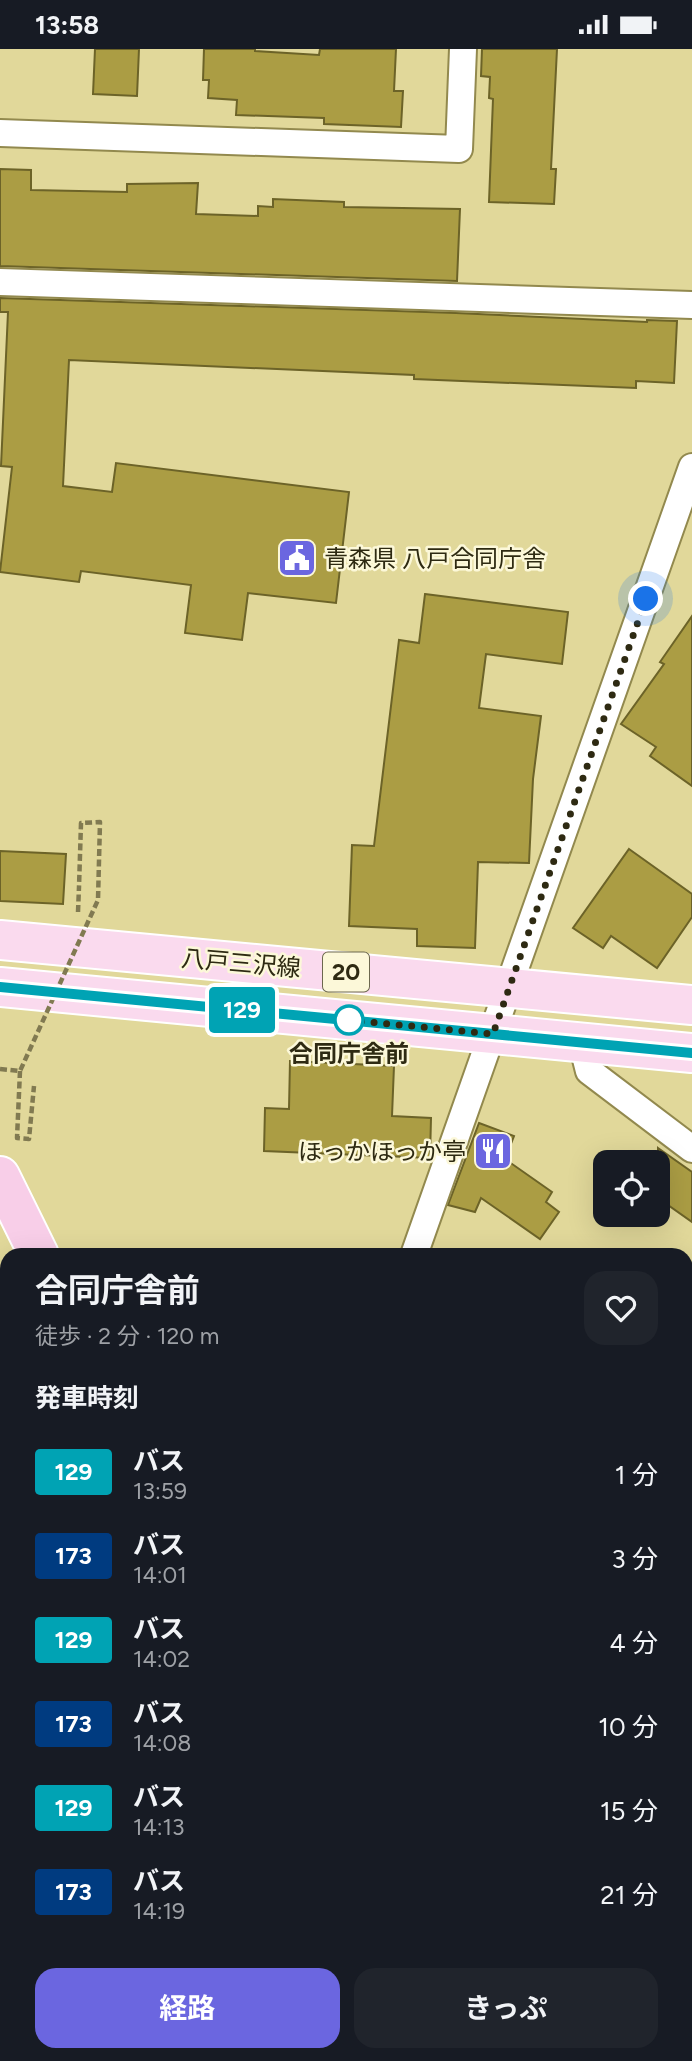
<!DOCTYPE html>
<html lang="ja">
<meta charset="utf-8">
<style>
:root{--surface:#171b24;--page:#20242c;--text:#f1f3f6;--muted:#9ea1a6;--accent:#6b66e0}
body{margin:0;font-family:Figtree,"Noto Sans JP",sans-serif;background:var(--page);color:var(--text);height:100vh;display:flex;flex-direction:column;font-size:26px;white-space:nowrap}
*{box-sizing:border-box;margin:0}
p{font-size:23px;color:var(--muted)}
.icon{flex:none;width:38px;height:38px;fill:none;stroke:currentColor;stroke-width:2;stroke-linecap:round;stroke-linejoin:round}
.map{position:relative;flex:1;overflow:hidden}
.sheet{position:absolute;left:0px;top:1199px;width:693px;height:814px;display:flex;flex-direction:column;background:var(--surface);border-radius:21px 21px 0 0;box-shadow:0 7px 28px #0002}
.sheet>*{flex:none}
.badge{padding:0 14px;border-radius:5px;font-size:24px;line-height:46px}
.tools{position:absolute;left:593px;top:1101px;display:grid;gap:14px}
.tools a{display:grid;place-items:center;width:77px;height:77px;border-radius:14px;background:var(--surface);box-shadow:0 7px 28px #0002;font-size:35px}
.you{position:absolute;width:35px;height:35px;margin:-18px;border:5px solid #fff;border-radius:50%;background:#1a73e8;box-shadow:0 0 0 10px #1a73e833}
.map>.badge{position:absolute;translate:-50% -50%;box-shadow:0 0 0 4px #fff}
h2{padding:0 35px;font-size:26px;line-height:63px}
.round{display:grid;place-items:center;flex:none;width:74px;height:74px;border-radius:21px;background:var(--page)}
.summary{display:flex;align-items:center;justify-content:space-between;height:119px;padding:0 35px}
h1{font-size:33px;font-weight:700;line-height:52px}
.action{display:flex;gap:14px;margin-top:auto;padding:14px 35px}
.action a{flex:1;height:80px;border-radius:21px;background:var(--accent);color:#fff;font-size:28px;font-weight:700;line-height:80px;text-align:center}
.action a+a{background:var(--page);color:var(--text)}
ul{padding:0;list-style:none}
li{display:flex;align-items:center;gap:21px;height:84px;padding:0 35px}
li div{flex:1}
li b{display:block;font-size:26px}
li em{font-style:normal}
li .badge{min-width:77px;font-weight:700;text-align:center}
.status{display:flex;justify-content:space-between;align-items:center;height:49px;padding:0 35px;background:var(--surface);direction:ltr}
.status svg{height:19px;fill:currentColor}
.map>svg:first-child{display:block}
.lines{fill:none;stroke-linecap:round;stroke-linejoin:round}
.stream{stroke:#5bb88b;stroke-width:10}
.building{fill:#ab9d44;stroke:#6c6328;stroke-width:2}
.minor-casing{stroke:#92894e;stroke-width:30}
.tertiary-casing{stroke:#92894e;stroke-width:37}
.primary-casing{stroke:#fff;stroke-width:42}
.trunk-casing{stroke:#fff;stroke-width:42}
.path{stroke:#817a51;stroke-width:4.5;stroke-dasharray:7 3.5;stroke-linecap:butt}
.minor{stroke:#fff;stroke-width:26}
.tertiary{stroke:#fff;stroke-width:33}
.primary{stroke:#fadaee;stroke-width:38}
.trunk{stroke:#f8cee8;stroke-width:38}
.path-bridge{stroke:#817a51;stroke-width:4.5;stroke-dasharray:7 3.5;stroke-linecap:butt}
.line-casing{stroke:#fff;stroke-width:16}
.line{stroke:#00a3b4;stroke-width:10}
.walk{stroke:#2e2a12;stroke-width:7;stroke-dasharray:0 12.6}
.stop-dot{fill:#fff;stroke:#00a3b4;stroke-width:3.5}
.labels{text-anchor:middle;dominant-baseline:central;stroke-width:5;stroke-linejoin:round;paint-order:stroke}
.shield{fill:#fcf8d9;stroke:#6c684e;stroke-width:2}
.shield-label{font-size:23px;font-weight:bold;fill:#2e2a12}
.poi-label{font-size:24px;fill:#2e2a12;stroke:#fcf8d9;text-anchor:start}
.street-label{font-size:24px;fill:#2e2a12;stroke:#fcf8d9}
.stop-label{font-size:24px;font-weight:bold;fill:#2e2a12;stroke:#fcf8d9}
</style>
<div class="status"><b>13:58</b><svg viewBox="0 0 49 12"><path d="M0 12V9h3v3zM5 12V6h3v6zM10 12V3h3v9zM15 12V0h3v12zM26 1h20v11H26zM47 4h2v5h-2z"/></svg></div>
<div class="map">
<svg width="692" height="2012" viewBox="0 0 692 2012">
<rect width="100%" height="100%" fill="#e1d89a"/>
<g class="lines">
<path class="stream" d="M686,1431H692"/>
</g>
<g class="building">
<path d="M95,0H139L137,47L93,45Z"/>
<path d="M204,0H255V2L319,6L320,0H396L394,42H403L401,78L324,75V69L236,66L237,51L208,49L209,31H203Z"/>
<path d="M482,0H557L551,120H556L554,155L489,153L493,50L489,49L490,28L481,27Z"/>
<path d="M0,120L31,121V141L127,143V135L198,134L196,165L258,167V157L273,158V150L344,153V158L460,160L457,232L0,217Z"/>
<path d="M0,249L456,264L647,273V271L677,272L674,334L636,332V339L414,330V326L69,311L63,437L112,443L116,414L349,443L336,554L248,544L242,591L185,584L191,536L81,522L79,533L0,523L12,418L1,417L8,263H0Z"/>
<path d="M425,545L568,563L562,615L486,605L479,659L541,667L533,730L529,814L478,813L475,899L417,897V880L349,877L352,796L374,797L399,591L419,594Z"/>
<path d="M692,567V737L650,707L656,698L621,675L664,615L660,613Z"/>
<path d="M629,800L692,845V868L657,919L611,887L603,899L573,879Z"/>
<path d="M0,802L66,805L63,855L0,852Z"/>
<path d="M290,1012L394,1017L392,1067L431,1069L430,1109L264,1102L265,1059L289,1060Z"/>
<path d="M479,1074L514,1087L505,1110L552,1143L546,1153L559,1163L540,1190L481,1149L475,1163L448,1156Z"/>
<path d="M658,1099L692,1123V1173L658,1149Z"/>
</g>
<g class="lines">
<defs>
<g id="minor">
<path d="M0,84L459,100L463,0"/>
<path d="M0,233L692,256"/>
<path d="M582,994L589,1022L692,1100"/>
<path d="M414,1206L692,418"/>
<path d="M0,1362L7,1360"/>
<path d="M0,1403L7,1419"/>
<path d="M686,1417H692"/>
<path d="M686,1678L692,1669"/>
<path d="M686,1794L692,1799"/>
<path d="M163,2012L174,2006"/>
</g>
<path id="tertiary" d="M592,2006L599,2012"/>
<g id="primary">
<path d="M0,891L692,956"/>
<path d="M0,938L692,1004"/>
</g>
<g id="trunk">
<path d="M0,1127L39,1206"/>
<path d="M0,1258L7,1272"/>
<path d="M276,2006L277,2012"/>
<path d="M337,2006L338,2012"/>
</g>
</defs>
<use href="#minor" class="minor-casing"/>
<use href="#tertiary" class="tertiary-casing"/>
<use href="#primary" class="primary-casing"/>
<use href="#trunk" class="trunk-casing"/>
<g class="path">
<path d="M78,863L79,838"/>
<path d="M20,1022L17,1089L29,1090L34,1037"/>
<path d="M0,2000H7"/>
<path d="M123,2006L131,2012"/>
</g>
<use href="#minor" class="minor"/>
<use href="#tertiary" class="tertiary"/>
<use href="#primary" class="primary"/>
<use href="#trunk" class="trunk"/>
<path class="path-bridge" d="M0,1020L20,1022L98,851L100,773L81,774L79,838"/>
</g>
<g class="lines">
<defs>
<path id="line" d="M0,938L692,1004"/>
</defs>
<use href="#line" class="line-casing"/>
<use href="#line" class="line"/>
<path class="walk" d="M349,971L493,985L646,550"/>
</g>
<defs>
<symbol id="civic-square" viewBox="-11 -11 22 22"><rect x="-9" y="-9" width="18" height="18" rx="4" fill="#6b66e0" stroke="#fcf8d9"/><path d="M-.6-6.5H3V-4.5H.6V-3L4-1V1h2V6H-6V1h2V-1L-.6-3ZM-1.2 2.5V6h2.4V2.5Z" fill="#fff"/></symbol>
<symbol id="restaurant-square" viewBox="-11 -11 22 22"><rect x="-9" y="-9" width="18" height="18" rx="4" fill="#6b66e0" stroke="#fcf8d9"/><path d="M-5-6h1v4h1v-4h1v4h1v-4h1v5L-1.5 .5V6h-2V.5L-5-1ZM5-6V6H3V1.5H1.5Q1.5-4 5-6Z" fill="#fff"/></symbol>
</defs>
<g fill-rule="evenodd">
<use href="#civic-square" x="275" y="487" width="44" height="44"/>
<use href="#restaurant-square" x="471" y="1080" width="44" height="44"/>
</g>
<circle class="stop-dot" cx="349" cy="971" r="14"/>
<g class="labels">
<rect class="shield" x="323" y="903.5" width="46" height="39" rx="5"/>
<g class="shield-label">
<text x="346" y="923">20</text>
</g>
<g class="poi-label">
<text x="324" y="509">青森県 八戸合同庁舎</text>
<text x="466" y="1102" text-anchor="end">ほっかほっか亭</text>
</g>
<g class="street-label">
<text transform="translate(241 914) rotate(5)">八戸三沢線</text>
</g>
<g class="stop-label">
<text x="349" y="1004">合同庁舎前</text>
</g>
</g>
</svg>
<div class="tools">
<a><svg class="icon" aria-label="locate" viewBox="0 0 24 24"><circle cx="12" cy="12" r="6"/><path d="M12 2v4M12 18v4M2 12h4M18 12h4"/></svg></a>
</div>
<div class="you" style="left:646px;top:550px"></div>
<b class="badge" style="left:242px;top:961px;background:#00a3b4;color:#fff">129</b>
<section class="sheet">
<div class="summary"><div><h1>合同庁舎前</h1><p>徒歩 · 2 分 · 120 m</p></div><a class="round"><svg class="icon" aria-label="heart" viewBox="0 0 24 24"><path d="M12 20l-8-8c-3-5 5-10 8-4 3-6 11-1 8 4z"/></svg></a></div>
<h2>発車時刻</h2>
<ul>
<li><span class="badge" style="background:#00a3b4;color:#fff">129</span><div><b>バス</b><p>13:59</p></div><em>1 分</em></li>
<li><span class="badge" style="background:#003b80;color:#fff">173</span><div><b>バス</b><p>14:01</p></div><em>3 分</em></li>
<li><span class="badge" style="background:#00a3b4;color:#fff">129</span><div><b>バス</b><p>14:02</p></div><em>4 分</em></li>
<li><span class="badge" style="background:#003b80;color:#fff">173</span><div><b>バス</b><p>14:08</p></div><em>10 分</em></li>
<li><span class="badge" style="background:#00a3b4;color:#fff">129</span><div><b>バス</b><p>14:13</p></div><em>15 分</em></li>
<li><span class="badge" style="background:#003b80;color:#fff">173</span><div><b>バス</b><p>14:19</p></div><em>21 分</em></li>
</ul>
<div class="action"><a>経路</a><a>きっぷ</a></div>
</section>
</div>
